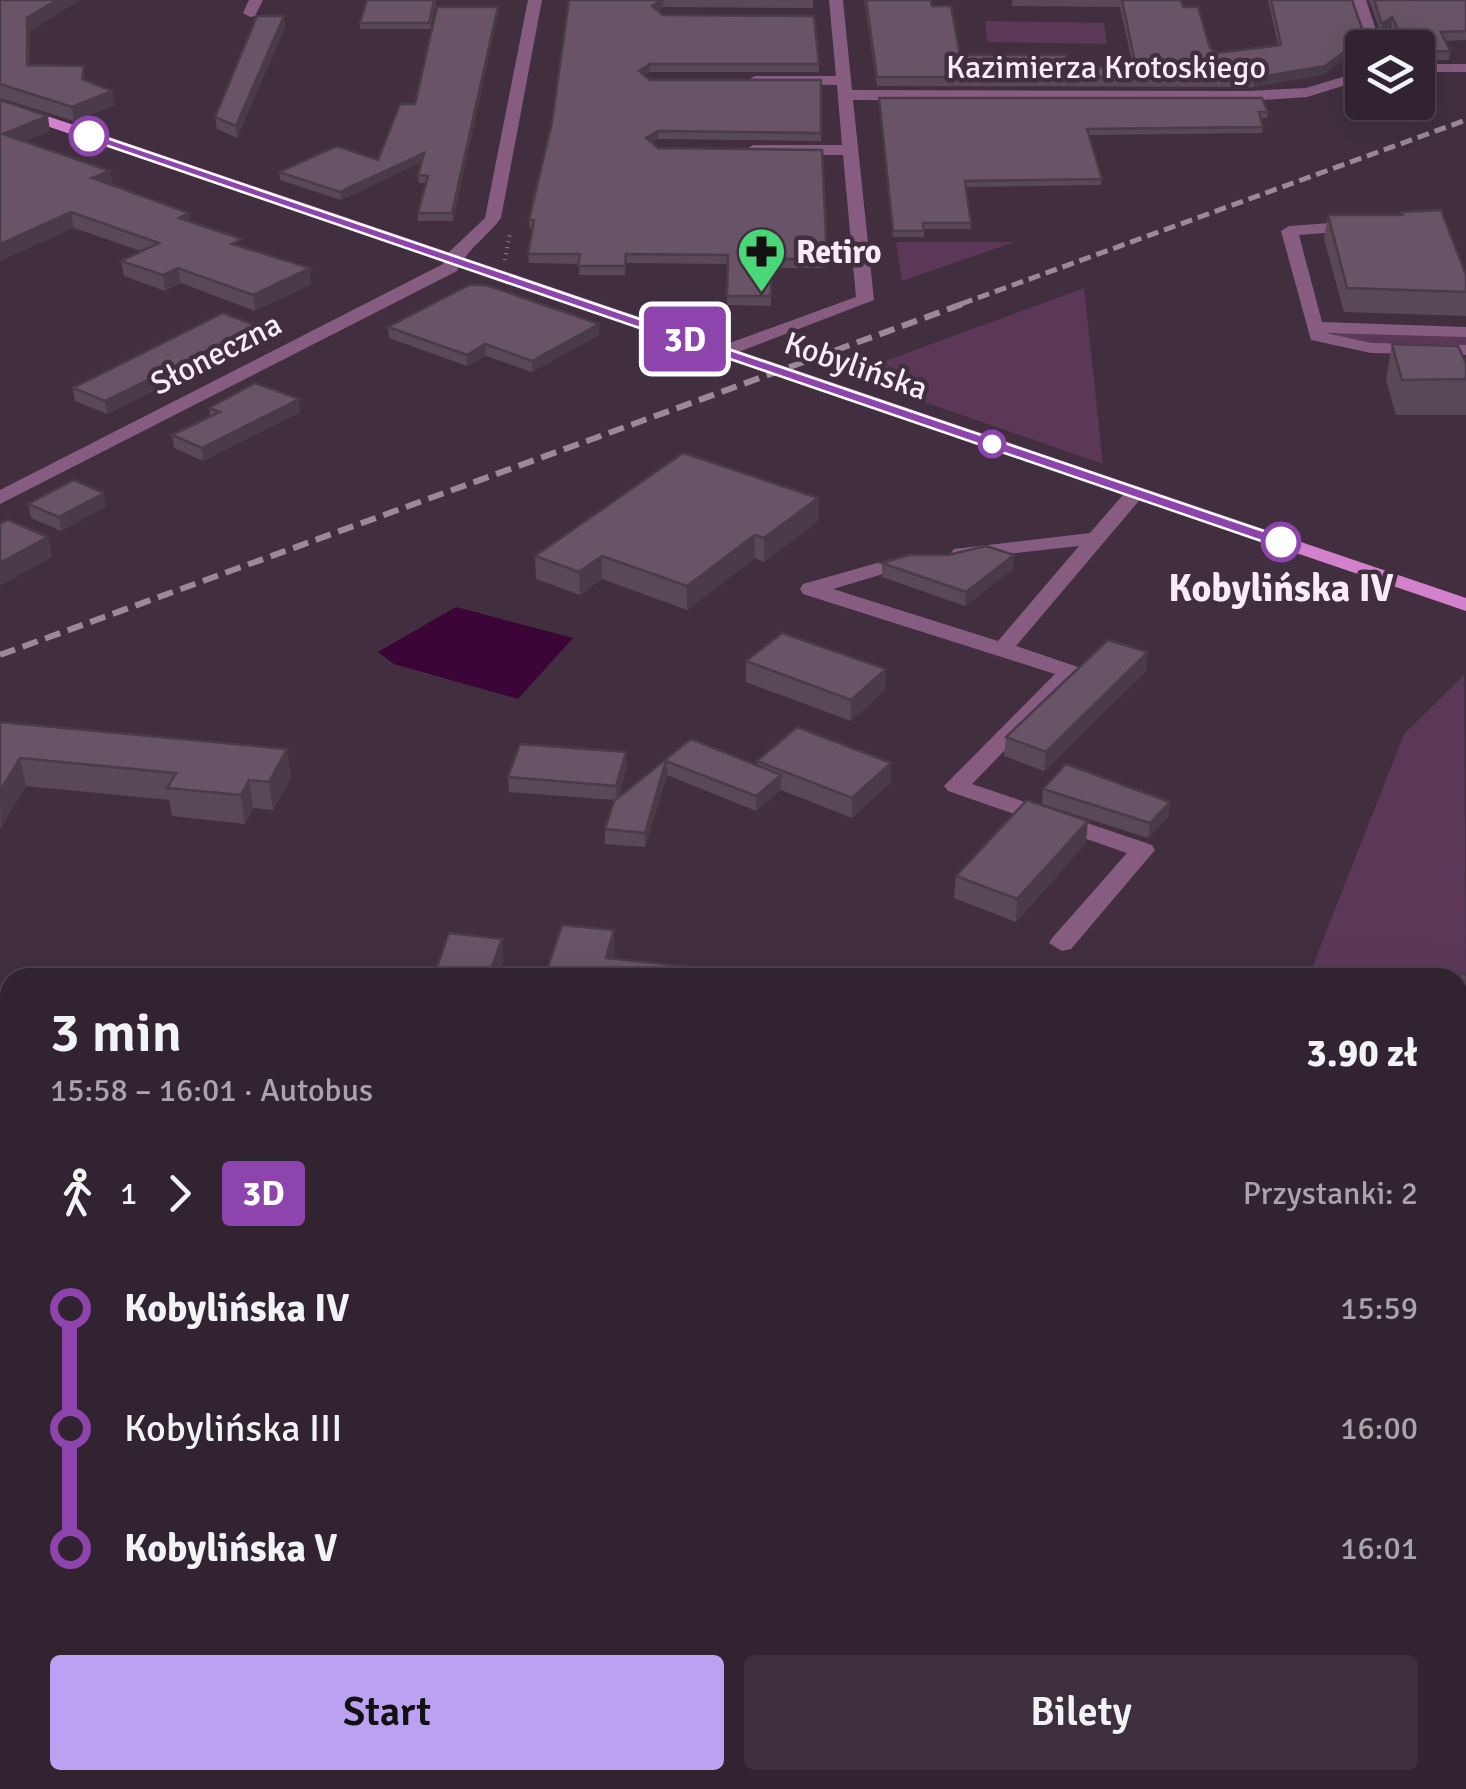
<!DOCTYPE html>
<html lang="pl">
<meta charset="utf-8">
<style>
:root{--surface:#31232f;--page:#3d2f3b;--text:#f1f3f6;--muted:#a8a4aa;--line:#4c404b;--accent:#bca0f2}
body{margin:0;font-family:Signika,sans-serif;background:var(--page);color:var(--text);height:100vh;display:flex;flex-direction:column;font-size:38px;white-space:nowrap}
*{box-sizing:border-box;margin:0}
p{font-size:32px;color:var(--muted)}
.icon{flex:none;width:55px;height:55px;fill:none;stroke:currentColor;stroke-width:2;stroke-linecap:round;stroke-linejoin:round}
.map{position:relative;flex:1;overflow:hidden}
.sheet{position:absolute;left:0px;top:968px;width:1468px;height:822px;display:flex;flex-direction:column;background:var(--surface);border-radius:30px 30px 0 0;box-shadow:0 10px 40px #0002,0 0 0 2px var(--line)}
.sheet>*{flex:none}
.badge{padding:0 20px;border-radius:8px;font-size:35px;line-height:65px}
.tools{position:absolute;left:1345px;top:30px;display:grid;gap:20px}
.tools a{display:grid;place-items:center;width:90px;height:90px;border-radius:10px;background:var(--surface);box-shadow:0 10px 40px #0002,0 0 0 2px var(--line);font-size:50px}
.map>.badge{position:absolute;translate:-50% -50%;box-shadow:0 0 0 5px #fff}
.legs{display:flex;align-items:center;gap:15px;height:110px;padding:0 50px;font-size:32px}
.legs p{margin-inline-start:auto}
.summary{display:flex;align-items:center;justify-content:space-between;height:170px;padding:0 50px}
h1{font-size:55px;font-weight:600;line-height:75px}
.primary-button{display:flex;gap:20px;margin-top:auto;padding:20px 50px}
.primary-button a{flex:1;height:115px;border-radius:10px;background:var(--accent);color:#111;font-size:40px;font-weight:600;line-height:115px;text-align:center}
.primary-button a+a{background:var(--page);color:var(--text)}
ul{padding:0 50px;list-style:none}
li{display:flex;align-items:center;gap:35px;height:120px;font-size:38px}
li i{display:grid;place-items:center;width:15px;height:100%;margin:0 12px;background:currentColor}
li i::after{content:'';width:25px;height:25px;margin:-12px;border:8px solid;border-radius:50%;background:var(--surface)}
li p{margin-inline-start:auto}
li:first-child i{background:linear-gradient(#0000 50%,currentColor 0)}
li:last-child i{background:linear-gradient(currentColor 50%,#0000 0)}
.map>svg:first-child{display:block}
.green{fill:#5c3858}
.water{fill:#3b0538}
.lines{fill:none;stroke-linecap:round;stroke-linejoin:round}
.path{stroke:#928390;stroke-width:4;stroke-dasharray:1 5;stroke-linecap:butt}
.minor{fill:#865d81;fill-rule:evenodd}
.major{fill:#d481cb;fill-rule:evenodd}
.rail-far1{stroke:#9a8a98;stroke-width:5;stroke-dasharray:12 6;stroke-linecap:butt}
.rail{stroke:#9a8a98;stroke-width:6;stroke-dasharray:16 8;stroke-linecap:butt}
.wall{fill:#594858}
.shaded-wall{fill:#493b47}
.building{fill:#685466;stroke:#493b47;stroke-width:2.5}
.line-1{fill:#8e44ad;stroke:#fff;stroke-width:2.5}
.stop-1-dot{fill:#fff;stroke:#8e44ad;stroke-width:5}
.labels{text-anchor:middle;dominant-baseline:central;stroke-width:9;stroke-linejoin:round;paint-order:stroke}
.far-street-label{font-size:32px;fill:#f9ecf7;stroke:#412f3f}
.far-poi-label{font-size:32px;font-weight:bold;fill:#f9ecf7;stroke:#412f3f;text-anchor:start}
.stop-label{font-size:38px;font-weight:bold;fill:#f9ecf7;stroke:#412f3f}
</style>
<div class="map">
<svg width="1466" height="1789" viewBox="0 0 1466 1789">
<rect width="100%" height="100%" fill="#412f3f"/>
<g class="green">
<path d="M985,21L1104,23L1107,44L987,42Z"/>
<path d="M896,242H1014L902,281Z"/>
<path d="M1084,288L1103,464L846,375L877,364Z"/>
<path d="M1337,332L1466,336V347L1352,344L1332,336Z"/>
<path d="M1464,675L1466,992L1458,991V978L1310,973L1404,734Z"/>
<path d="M0,1290L10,1292V1780H1458V1556L1466,1558V1789H0Z"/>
</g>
<path class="water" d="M456,607L573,638L518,699L394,664L378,652Z"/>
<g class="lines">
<path class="path" d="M505,260L510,233"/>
<g class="minor">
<path d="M249,0H263L255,16L250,17L243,13Z"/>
<path d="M528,0H542L501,218C488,236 465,251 457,271L0,504V490L443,264L446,255L485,218Z"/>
<path d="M829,0H843L852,90L1248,91L1306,88L1362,71V80L1307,97L1248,101L853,100L874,300L728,356H716V348L856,297L843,155H753L745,150L753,145H842L837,85L755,84L748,80L755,76H836Z"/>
<path d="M1352,0H1366L1382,48H1368Z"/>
<rect x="1418" y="64" width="48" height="8"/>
<path d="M1358,221L1366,226L1364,230L1299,235L1322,322L1466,327V337L1326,333L1371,343L1466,345V355L1371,353L1311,340L1281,231L1289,226Z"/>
<path d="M1136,486L1146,492L1143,496L1016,646L1078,667L1081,672L972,784L1152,845L1155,850L1071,949L1062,951L1049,943L1053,937L1127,853L948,791L944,786L1055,674L803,594L800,589L803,584L909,554H923V562L833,589L998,641L1079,546L961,559L951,553L954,549L1090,533L1129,488Z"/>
<path d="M1458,1478L1466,1479V1505L1458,1504Z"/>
</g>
<path class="major" d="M0,100L1466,598V611L0,110Z"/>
<path class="rail-far1" d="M961,304L1466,120"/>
<path class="rail" d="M0,655L968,302"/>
</g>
<g class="wall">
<path d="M0,0L30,31L29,65L86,81L115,105L74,121L0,98Z"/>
<path d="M367,0H436L430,29H360V23Z"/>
<path d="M569,0H813V8L663,7L658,10L663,15L819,64V72H650L645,75L650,80H821V141L658,139L652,143L827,259L826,268H771V306L727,305L728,264L626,263L625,275H579V264L529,263L528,254L533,229H530L529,220L552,122Z"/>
<path d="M864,0H931L932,6L960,55L1069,67H1133L1120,7L1012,6V0H1181L1183,7L1210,48L1217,53L1278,45L1268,0H1352L1365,37L1363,46L1323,75L1253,87L877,86Z"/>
<path d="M1369,0H1466V40L1445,41L1450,51L1449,60L1418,61V48H1401L1391,26L1381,33Z"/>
<path d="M498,14L453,221H418V213L426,183H419L418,175L422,162L341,200L280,180L279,172L378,160L415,104Z"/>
<path d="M284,16L285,27L237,138L217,129L215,117Z"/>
<path d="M879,98L1268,112L1267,118H1260L1263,127L1262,133L1089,135L1102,179L1101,185L966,187L971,229H924V237H893Z"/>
<path d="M0,100L50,131L24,141L112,186L189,213L190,222L243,247L311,284L255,311L181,283L165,291L124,276L121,261L141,251L74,228Z"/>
<path d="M1401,212L1466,275V316L1344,312L1324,239L1328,215H1401Z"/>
<path d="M599,324V335L532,372L486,356L467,366L389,338L388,327Z"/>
<path d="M258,338L107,414L75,401L73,388Z"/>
<path d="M1392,344L1466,363V415H1396L1386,380Z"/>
<path d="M209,408L300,412L203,461L174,448L172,435L210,417Z"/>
<path d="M818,498V521L764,562L755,558L687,610L602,579L580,595L536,579L535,556Z"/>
<path d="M28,504L106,506L61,531L31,518Z"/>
<path d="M882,563L1013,569L965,606L882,577Z"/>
<path d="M746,661L885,690L851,721L746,682Z"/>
<path d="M1146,671L1044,771L1004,756L1006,737Z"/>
<path d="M0,722L291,777L273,810L253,808L245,824L172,816L169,800L26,786L0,828Z"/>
<path d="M691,739L757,765V761L891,763V782L852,818L781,790L756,811L667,775L645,847L605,844V829L614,800L509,792L508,777L627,767L618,798Z"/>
<path d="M1043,789L1170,802L1168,817L1148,838L1042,804Z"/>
<path d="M1086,843L1016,922L954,898L956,876Z"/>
<path d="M1461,974H1466V1058L1458,1057V989Z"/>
<path d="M1458,1110L1466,1112V1310L1458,1308Z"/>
</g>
<g class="shaded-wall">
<path d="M57,0H81L30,31L29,79L27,65V18Z"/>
<path d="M663,0V7L652,14V6Z"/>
<path d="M498,7V14L453,221L452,213Z"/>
<path d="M284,16L285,27L237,138L236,126Z"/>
<path d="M1392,17L1391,26L1381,33L1382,24Z"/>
<path d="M1365,37L1363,46L1323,75L1253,87L1254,78Z"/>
<path d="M650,64V72L639,79V71Z"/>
<path d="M112,91L115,105L74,121L72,107Z"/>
<path d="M48,116L50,131L5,149L3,134Z"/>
<path d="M658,131V139L646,147V138Z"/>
<path d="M424,153L425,161L341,200L340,192Z"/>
<path d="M110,171L113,186L92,178Z"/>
<path d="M71,212L74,228L0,261V244Z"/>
<path d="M189,213L191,228L179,218Z"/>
<path d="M178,268L181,283L165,291L163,275Z"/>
<path d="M310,268L311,284L255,311L253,295Z"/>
<path d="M599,324V335L532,372V361Z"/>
<path d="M257,326L258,338L107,414L105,401Z"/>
<path d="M485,344L486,356L467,366V355Z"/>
<path d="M299,399L300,412L203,461L202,448Z"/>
<path d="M104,493L106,506L61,531L59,517Z"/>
<path d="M818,498V521L764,562V538Z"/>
<path d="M755,535V558L687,610V586Z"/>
<path d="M48,537L52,557L0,586V563Z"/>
<path d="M1014,555L1013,569L965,606L966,592Z"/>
<path d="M602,556V579L580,595L579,572Z"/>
<path d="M1148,652L1146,671L1044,771L1046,752Z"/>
<path d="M886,669L885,690L851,721V700Z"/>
<path d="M287,749L291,777L273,810L269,782Z"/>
<path d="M626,752L627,767L617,801L616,786Z"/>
<path d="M20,758L26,786L1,828L0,791Z"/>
<path d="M666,761L667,775L645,847V833Z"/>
<path d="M891,763V782L852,818V798Z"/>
<path d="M781,775V790L756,811V796Z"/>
<path d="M249,780L253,808L245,824L241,795Z"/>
<path d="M1170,802L1168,817L1148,838L1150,823Z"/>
<path d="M1088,821L1086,843L1016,922L1017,899Z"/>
<path d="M614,930L615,959L606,958Z"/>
<path d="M502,939L504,961L498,978H488Z"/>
</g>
<g class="building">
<path d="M0,0H57L27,18V65L84,66L82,79L112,91L72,107L0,84Z"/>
<path d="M367,0H434L429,23H360Z"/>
<path d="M569,0H662L652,6L663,15L814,16L819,64H650L639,71L650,80H821V133L658,131L646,138L658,148L822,150L827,259H771V296H727L728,255L626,254L625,266H578L580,254H528L534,220H529L552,122Z"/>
<path d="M866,0H931L932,6H951L960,55H1066L1069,67H1136L1122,0H1181L1183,7H1198L1210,48L1217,53L1281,45L1271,0H1352L1365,37L1325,66L1254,78L877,77Z"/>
<path d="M1374,0H1466V31L1441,32L1450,51L1418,52V48H1407L1392,17L1382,24Z"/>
<path d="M437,7H498L452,213H418L428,176L418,175L424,153L340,192L279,172L337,146L378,160L400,104H415Z"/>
<path d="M257,16H284L236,126L215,117Z"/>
<path d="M879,98H1262L1268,112H1259L1263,127L1087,129L1102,179L965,181L971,223H923L924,231H893Z"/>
<path d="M0,100L48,116L3,134L110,171L92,178L189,213L179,218L242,239L232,244L310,268L253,295L178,268L163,275L121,261L159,243L71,212L0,244Z"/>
<path d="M1441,210L1466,275V292L1347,288L1328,215H1403L1401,212Z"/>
<path d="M469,285H486L599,324L532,361L485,344L467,355L388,327Z"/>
<path d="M223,313L257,326L105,401L73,388Z"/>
<path d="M1392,344L1458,346L1466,363V379L1402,380Z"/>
<path d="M255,383L299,399L202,448L172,435L220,412L209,408Z"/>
<path d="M683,453L818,498L764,538L755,535L687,586L602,556L579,572L535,556Z"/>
<path d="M74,480L104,493L59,517L28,504Z"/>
<path d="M8,520L48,537L0,563V524Z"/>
<path d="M986,546L1014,555L966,592L882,563L909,555H948Z"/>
<path d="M782,633L886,669L851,700L746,661Z"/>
<path d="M1108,640L1148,652L1046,752L1006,737Z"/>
<path d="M0,722L287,749L269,782L249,780L241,795L167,788L176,773L20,758L0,791Z"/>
<path d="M797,727L891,763L852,798L757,761Z"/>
<path d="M691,739L781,775L756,796L666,761L645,833L605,829L614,801Z"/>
<path d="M520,744L626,752L616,786L508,777Z"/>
<path d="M1066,764L1170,802L1150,823L1043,789Z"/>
<path d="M1027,800L1088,821L1017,899L956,876Z"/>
<path d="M562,925L614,930L606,958L797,978H544Z"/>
<path d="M449,933L502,939L488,978H433Z"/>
<path d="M1461,974H1466V1034H1462Z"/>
<path d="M1458,1110L1466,1112V1283L1458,1282Z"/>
</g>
<path class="line-1" d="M89,132L1287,539L1289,542L1276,546L85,138Z"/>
<defs>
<symbol id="pharmacy-pin" viewBox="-11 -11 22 30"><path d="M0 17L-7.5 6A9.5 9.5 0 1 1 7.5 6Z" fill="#4ad778" stroke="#412f3f"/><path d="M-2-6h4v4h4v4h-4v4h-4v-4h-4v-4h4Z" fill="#111"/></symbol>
</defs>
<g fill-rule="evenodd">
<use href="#pharmacy-pin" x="734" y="224" width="55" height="75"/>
</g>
<g class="stop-1-dot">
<circle cx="89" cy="136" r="18"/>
<circle cx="992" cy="444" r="12"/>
<circle cx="1281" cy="542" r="18"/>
</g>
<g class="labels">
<g class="far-street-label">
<text x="1106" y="67">Kazimierza Krotoskiego</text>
<text transform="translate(216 354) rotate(-27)">Słoneczna</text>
<text transform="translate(856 366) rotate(19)">Kobylińska</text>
</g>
<g class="far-poi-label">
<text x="796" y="252">Retiro</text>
</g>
<g class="stop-label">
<text x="1281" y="588">Kobylińska IV</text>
</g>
</g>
</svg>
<div class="tools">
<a><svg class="icon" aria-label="layers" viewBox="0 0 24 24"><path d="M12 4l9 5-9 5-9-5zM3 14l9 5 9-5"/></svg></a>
</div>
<b class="badge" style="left:685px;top:339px;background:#8e44ad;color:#fff">3D</b>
<section class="sheet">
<div class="summary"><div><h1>3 min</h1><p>15:58 – 16:01 · Autobus</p></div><b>3.90 zł</b></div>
<div class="legs"><svg class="icon" aria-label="walk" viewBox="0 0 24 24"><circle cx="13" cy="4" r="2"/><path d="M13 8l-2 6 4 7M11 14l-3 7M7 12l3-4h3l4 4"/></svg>1<svg class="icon" aria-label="forward" viewBox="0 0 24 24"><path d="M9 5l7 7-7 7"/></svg><b class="badge" style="background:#8e44ad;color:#fff">3D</b><p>Przystanki: 2</p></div>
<ul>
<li><i style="color:#8e44ad"></i><b>Kobylińska IV</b><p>15:59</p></li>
<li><i style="color:#8e44ad"></i><span>Kobylińska III</span><p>16:00</p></li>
<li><i style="color:#8e44ad"></i><b>Kobylińska V</b><p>16:01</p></li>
</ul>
<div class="primary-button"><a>Start</a><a>Bilety</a></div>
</section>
</div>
